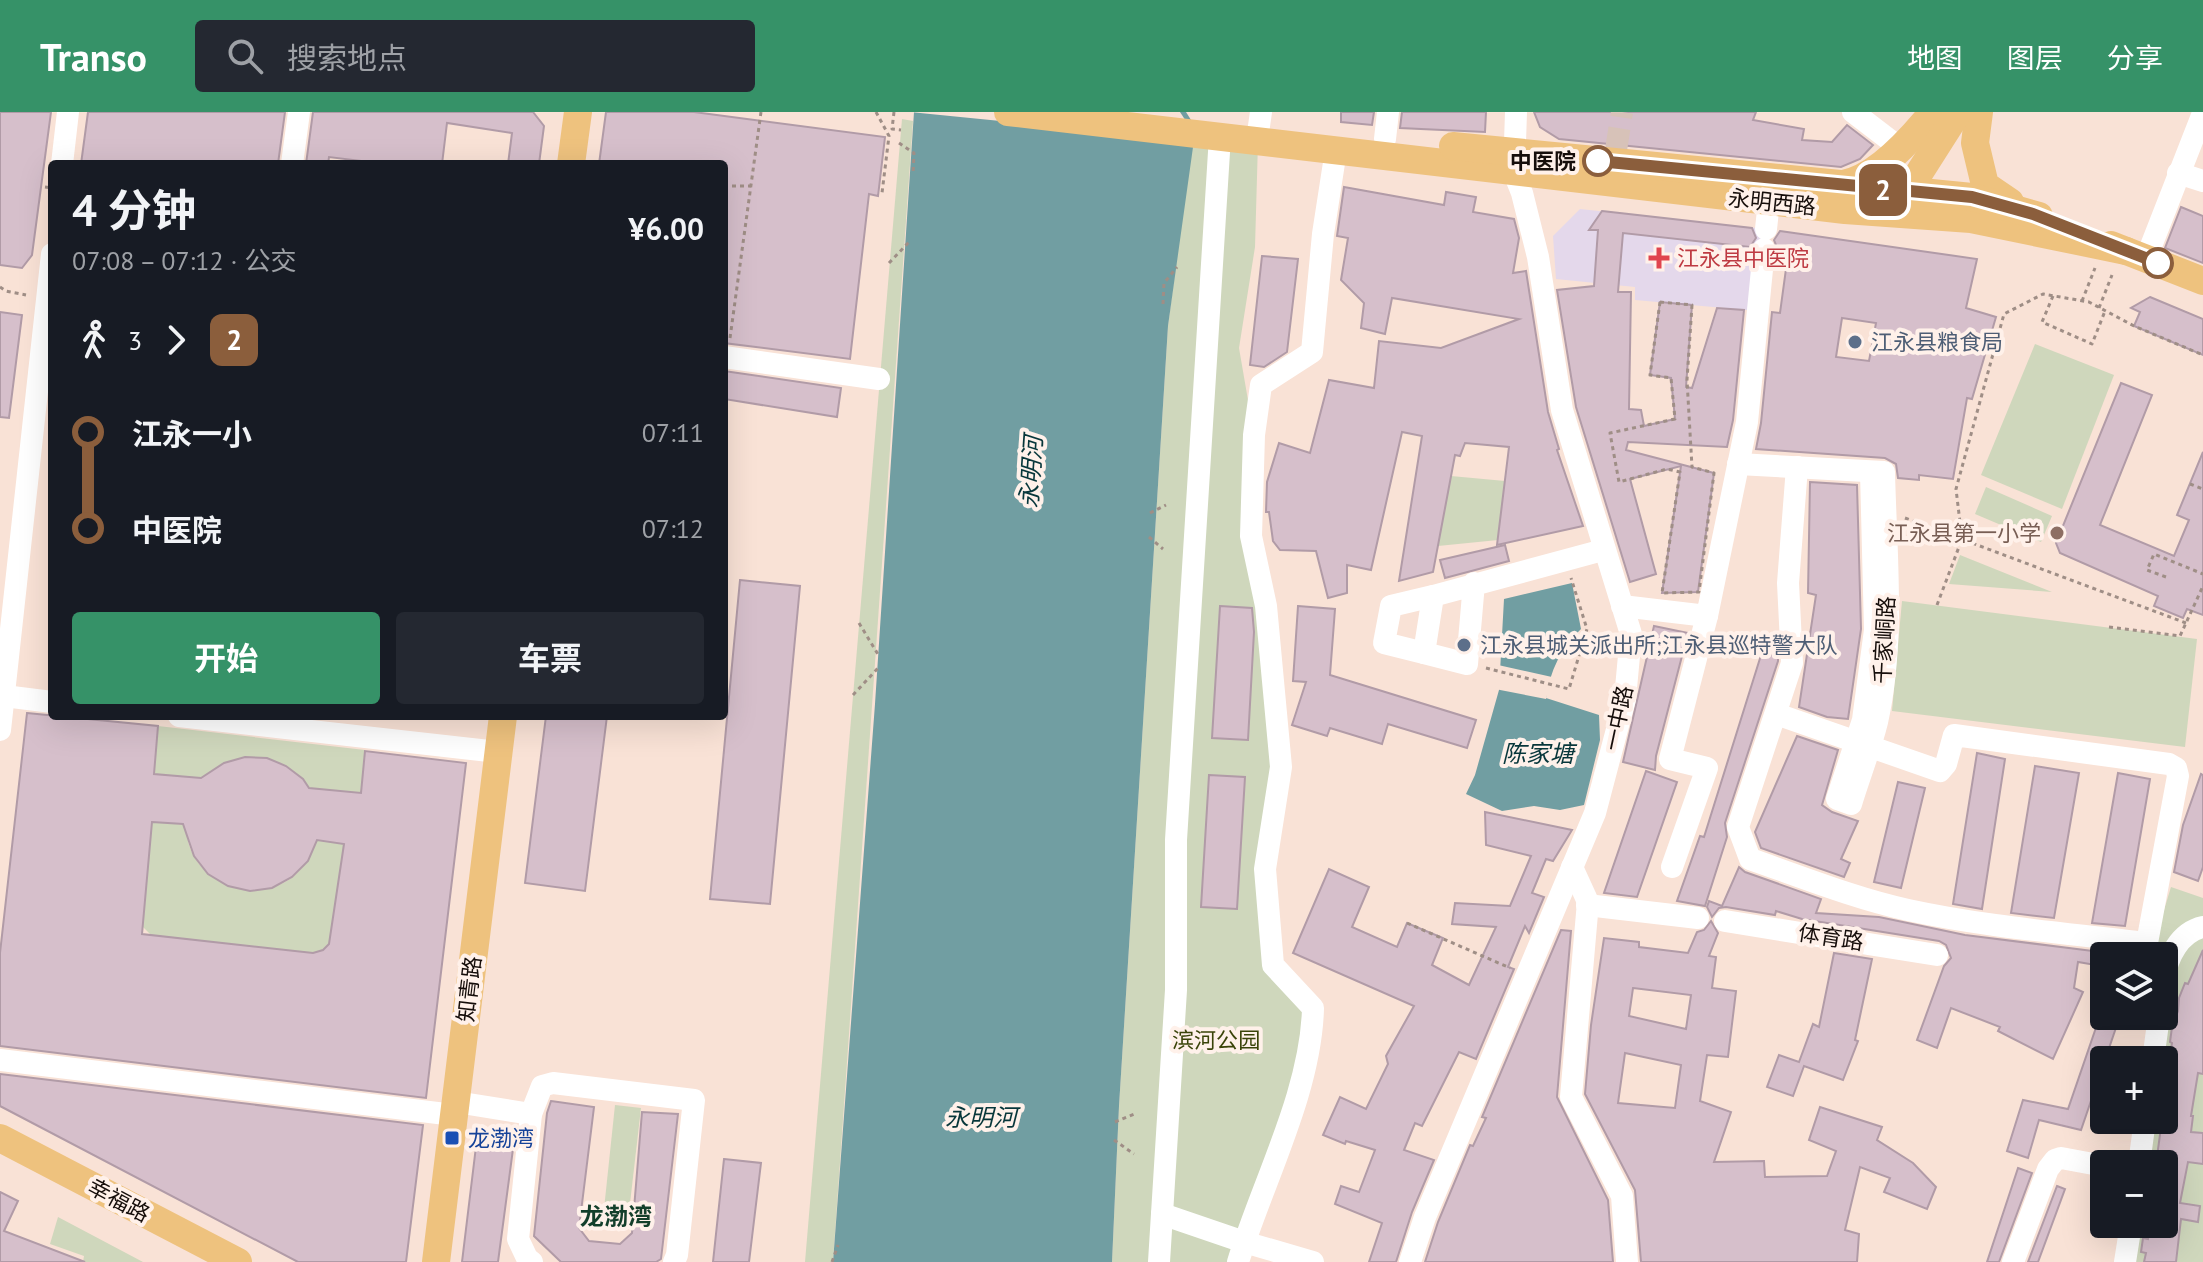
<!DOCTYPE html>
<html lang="zh">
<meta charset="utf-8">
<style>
:root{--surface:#171b24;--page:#242831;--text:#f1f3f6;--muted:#9ea1a6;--accent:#369268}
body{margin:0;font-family:"PT Sans","Noto Sans SC",sans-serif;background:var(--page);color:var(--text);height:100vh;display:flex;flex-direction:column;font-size:30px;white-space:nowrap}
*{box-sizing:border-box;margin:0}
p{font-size:26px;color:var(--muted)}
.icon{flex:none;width:44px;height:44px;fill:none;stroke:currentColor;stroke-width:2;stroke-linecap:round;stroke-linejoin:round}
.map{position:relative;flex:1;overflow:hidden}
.panel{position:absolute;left:48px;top:48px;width:680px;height:560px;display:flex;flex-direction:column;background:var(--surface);border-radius:8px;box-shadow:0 8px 32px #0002}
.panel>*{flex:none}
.badge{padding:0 16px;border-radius:12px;font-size:28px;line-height:52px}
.fabs{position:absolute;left:2090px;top:830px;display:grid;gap:16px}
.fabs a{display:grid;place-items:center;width:88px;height:88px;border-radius:8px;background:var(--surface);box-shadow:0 8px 32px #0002;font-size:40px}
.map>.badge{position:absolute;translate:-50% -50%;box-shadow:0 0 0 4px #fff}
.legs{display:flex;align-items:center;gap:12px;height:88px;padding:0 24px;font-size:26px}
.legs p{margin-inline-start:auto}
.head{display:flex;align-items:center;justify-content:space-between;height:136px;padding:0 24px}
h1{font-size:44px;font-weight:700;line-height:60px}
.button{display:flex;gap:16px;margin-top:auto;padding:16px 24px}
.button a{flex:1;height:92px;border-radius:8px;background:var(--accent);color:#fff;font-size:32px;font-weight:700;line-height:92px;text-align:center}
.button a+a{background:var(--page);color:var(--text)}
ul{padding:0 24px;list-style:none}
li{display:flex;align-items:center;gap:28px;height:96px;font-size:30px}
li i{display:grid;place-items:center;width:12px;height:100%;margin:0 10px;background:currentColor}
li i::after{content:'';width:20px;height:20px;margin:-10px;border:6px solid;border-radius:50%;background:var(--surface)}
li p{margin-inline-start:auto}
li:first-child i{background:linear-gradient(#0000 50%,currentColor 0)}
li:last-child i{background:linear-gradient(currentColor 50%,#0000 0)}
header{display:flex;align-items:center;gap:48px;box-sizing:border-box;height:112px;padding:0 40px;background:var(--accent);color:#fff}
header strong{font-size:38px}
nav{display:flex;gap:44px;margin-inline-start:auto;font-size:28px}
.search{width:560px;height:72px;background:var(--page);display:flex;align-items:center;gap:20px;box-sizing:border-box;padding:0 28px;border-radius:8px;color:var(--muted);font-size:30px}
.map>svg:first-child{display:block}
.medical{fill:#e4d8eb}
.green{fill:#cfd7bc}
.water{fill:#719ea2}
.pier{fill:#f9e2d6}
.building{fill:#d6bfcb;stroke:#b19ba7;stroke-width:2;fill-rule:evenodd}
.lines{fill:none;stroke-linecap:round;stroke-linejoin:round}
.minor-tunnel{stroke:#d7c2b8;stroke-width:22;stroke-dasharray:22 11;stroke-linecap:butt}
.path{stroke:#9f8e86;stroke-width:3;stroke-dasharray:4 4;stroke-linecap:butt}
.minor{stroke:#fff;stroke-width:22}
.major{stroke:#eec27e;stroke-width:28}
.line-1-casing{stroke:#fff;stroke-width:18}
.line-1{stroke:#8b5e3c;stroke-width:12}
.stop-1-dot{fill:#fff;stroke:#8b5e3c;stroke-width:4}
.health-dot{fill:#e0444e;stroke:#fff1ea;stroke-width:3}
.service-dot{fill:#5c6f8a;stroke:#fff1ea;stroke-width:3}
.education-dot{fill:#8d6e63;stroke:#fff1ea;stroke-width:3}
.transit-dot{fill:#1a4fb4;stroke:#fff1ea;stroke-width:3}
.labels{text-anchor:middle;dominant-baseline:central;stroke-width:8;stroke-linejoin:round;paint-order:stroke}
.stop-label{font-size:22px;font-weight:bold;fill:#160e0b;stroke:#fff1ea;text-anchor:end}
.street-label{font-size:22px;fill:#160e0b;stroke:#fff1ea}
.health-label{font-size:22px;fill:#be3a42;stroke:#fff1ea;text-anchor:start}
.service-label{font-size:22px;fill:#4e5e75;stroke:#fff1ea;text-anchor:start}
.education-label{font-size:22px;fill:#785e54;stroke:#fff1ea;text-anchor:end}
.park-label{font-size:22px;fill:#3a4409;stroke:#fff1ea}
.transit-label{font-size:22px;fill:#164399;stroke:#fff1ea;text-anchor:start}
.water-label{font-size:24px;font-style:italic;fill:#07363a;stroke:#fff1ea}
.neighbourhood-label{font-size:24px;font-weight:bold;fill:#133f2b;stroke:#fff1ea}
</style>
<header>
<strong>Transo</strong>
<div class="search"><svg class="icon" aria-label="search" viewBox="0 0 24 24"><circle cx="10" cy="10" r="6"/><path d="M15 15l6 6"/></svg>搜索地点</div>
<nav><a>地图</a><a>图层</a><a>分享</a></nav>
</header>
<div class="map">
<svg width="2203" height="1150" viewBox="0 0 2203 1150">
<rect width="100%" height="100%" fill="#f9e2d6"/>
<path class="medical" d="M1580,97L1766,117L1758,199L1635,188V175L1556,167L1553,124Z"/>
<g class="green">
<path d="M902,7L913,9L833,1150H805Z"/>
<path d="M1193,21L1258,30L1255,135L1239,236L1254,323L1251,424L1279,589L1265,757L1273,853L1313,896L1238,1150H1112L1119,994L1168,214Z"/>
<path d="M2035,232L2114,263L2062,397L1981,363Z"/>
<path d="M1451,364L1505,369L1498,428L1438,434Z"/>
<path d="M1986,375L2052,404L2041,430L1975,402Z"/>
<path d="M1960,443L2052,480L1949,472Z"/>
<path d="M1902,489L2197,527L2185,635L1892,599Z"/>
<path d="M158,614L365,638L363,665L374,682L309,676C286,640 232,634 204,667L131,660L155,651Z"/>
<path d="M152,710L187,713C183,766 252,796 293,765C305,755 311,742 317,728L344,732L329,832L323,838L313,841L151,823L143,815Z"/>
<path d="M2171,775L2203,786V809L2164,844H2150Z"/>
<path d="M2203,822V1150H2132L2138,1112H2164V1105L2198,1109L2200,1094L2164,1089V1052H2146L2152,1008H2164V948H2160L2171,869L2183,838Z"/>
<path d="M615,993L641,996L629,1100L604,1097Z"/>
<path d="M58,1105L143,1150H83L84,1144L50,1132Z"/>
</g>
<g class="water">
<path d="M914,0H1186L1191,8L1194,28L1168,214L1119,994L1112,1150H833L875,592Z"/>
<path d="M1572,471L1581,517C1561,536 1550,559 1546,586L1599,603L1600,628L1584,693L1560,698L1534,694L1502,699L1466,682L1475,663L1499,578L1504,487Z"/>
</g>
<g class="pier">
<path d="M910,0H1180L1193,20L1194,28Z"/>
<path d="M1498,553L1552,565L1546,587L1495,577Z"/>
</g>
<g class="building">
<path d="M0,0H51L32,143L22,156L0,153Z"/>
<path d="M88,0H285L278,52H81Z"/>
<path d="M313,0H533L544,14L539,52H508L512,21L447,11L442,52H386L329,45L328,52H306Z"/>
<path d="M606,0H694L885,25L878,84L869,82L850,247L724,231V52H599Z"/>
<path d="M1341,0H1374L1372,13L1341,10Z"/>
<path d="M1402,0H1486L1485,20L1400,16Z"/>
<path d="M1534,0H1756L1753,8L1804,17L1802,28L1832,30L1847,13L1873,33L1860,47L1841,55L1559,27L1540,15Z"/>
<path d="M1344,75L1444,93L1446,80L1476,85L1473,100L1514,107L1519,126L1513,161L1526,159L1548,300L1559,337L1557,338L1583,414L1497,433L1509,335L1465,331L1460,344L1455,343L1433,460L1399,469L1422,324L1402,320L1371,458L1347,453V481L1328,486L1316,439L1280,438L1273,429L1269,400H1266L1267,370L1279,331L1310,341L1329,268L1374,276L1379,229L1441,236L1519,207L1392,186L1385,222L1361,216L1364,191L1341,168L1348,126L1337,124Z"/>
<path d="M2181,95L2203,104V151L2165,136Z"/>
<path d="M1602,99L1752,116L1756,126L1750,135L1623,121L1618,180H1631L1629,297L1641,298L1644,314L1675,307L1671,266L1650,263L1660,190L1692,193L1686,275L1692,276L1717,196L1744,198L1733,308L1727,335L1628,330L1626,338L1714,361L1698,480L1662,481L1681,354L1630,367L1656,462L1630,470L1576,295L1557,178L1594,174L1598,118H1589Z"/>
<path d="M1780,119L1977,147L1966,196L1996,205L1972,287L1967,286L1953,367L1919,363V368L1898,366L1896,352L1885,346L1756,337L1761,311L1772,200L1780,201L1786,157L1776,156L1778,138L1774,128ZM1842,206L1876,211L1869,249L1836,245Z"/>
<path d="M1262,144L1298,147L1287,240L1264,255L1250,253Z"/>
<path d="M2150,185L2203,207V243L2134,214L2140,200L2131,196Z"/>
<path d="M0,200L22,203L9,306L0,305Z"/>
<path d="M724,259L841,276L837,305L724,287Z"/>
<path d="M2121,271L2152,283L2100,413L2174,444L2189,408L2177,403L2203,340V503L2187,497L2183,506L2154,494L2158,484L2060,441L2056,431Z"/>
<path d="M1810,370L1857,373L1861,517L1848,607L1827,605L1799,595L1816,483L1808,481Z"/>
<path d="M1505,433L1509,449L1445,466L1440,448Z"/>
<path d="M740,468L800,474L770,792L710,787Z"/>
<path d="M1220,494L1252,496L1254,520L1248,628L1212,626Z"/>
<path d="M1298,494L1335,497L1330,563L1476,608L1467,636L1388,612L1382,632L1330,616L1327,624L1292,613L1306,570L1293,569Z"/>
<path d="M1654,514L1688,521L1656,644L1655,658L1623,650Z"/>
<path d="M1762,540L1778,545V549L1725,711L1727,725L1705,794L1677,789L1700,724L1704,725Z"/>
<path d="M27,601L158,614L154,662L201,666L224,651L245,645L267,646L286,654L303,667L309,676L361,681L365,639L466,651L426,986L0,934V841ZM152,710L183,712L194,744L208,762L228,774L250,779L272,776L292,765L308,749L317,728L344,732L329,832L323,838L313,841L142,822Z"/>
<path d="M546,604H607L585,779L525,771Z"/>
<path d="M1797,624L1838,638L1822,693L1832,700L1858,709L1841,747L1850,751L1844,765L1761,736L1755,720Z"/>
<path d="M1977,641L2005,647L1982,797L1953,792Z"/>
<path d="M2035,654L2079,661L2054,806L2011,801Z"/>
<path d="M1646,659L1677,670L1637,785L1604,781Z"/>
<path d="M2118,661L2150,667L2125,814L2092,811Z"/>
<path d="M2201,662L2203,663V755L2198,769L2174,760L2183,713Z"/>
<path d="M1209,663L1245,665L1237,797L1201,795Z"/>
<path d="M1898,670L1925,676L1901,776L1874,770Z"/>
<path d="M1485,700L1572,718L1553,749L1546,747L1532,781L1544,785L1529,821L1525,814L1508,855L1514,857L1476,947L1459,940L1422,1014L1415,1011L1404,1038L1434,1048L1412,1100L1396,1150H1369L1382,1111L1335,1092L1341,1074L1359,1080L1375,1038L1346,1029L1345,1032L1323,1023L1340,985L1366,997L1388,952L1386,944L1414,894L1293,841L1329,757L1369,775L1352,815L1397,835L1407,811L1443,826L1432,853L1469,873L1496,815L1452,812L1455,791L1510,794L1531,744L1486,733Z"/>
<path d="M1739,755L1745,760L1821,787L1816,801L1879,805L1965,823L2101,840L2095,853L2078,850L2074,876L2083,880L2053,947L1998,919L2000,915L1951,896L1937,936L1917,928L1944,854L1951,846L1946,833L1939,829L1802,807L1776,799L1775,803L1726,795L1719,796L1712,805L1707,795L1709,789L1722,794Z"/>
<path d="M1711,809L1718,821L1709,844L1716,845L1712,876L1736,879L1728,945L1707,943L1700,989L1731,1000L1714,1050L1764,1049L1765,1065L1827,1064L1836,1039L1809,1028L1820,995L1882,1015L1877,1028L1913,1051L1936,1075L1927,1097L1884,1080L1890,1066L1860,1055L1845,1118L1859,1122L1857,1150H1641L1635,1078L1585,982L1591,913L1604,826L1639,830V835L1688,841L1697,820L1704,818ZM1633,876L1691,883L1686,917L1629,904ZM1625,941L1681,953L1675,996L1618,991Z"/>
<path d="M1561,818L1571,819L1557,985L1608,1088L1613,1150H1425L1438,1110L1470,1033L1473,1034L1486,1006L1482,1005Z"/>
<path d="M2203,838V962L2198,961L2191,1004H2193L2191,1020L2203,1021V1052L2188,1050L2180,1091L2200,1094L2198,1110L2181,1107L2176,1150H2144L2146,1141L2141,1140L2143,1126L2148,1127L2150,1112H2164V1052H2156L2162,1008H2164V977L2172,931L2170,930L2172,915L2178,899L2179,886L2185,871L2188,872Z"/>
<path d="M1834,841L1872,847L1855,928L1858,929L1843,968L1804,954L1793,984L1767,975L1779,943L1799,950L1813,912L1819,915Z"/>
<path d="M2100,904H2120L2081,1018L2039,1008L2028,1046L2007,1039L2023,988L2068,997Z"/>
<path d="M0,962L423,1013L406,1150H298L0,994Z"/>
<path d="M551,989L594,995L579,1116L589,1129L620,1132L632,1121L642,1000L678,1002L661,1147L656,1150H561L534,1124L547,1001Z"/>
<path d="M478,1018L515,1022L498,1150H462Z"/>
<path d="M724,1047L761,1051L749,1150H713Z"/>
<path d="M2018,1056L2032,1061L1999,1150H1987Z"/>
<path d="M2057,1074L2065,1077L2038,1150H2028Z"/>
<path d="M0,1080L18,1089L4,1119L85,1150H0Z"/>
</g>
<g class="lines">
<path class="minor-tunnel" d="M1616,38L1622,0"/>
<g class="path">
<path d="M876,0L889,24L882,81"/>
<path d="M894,0L892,17L901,18"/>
<path d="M899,31L914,41L913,63"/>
<path d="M724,74H751"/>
<path d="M45,75L52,76"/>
<path d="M889,151L909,130"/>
<path d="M0,175L6,179L26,183"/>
<path d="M2053,184L2042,210L2092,232L2105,199"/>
<path d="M2082,189L2095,156"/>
<path d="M1660,190L1692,193L1687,268L1692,355L1714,361L1699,480L1662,481L1680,360L1667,357L1619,370L1610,321L1675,307L1671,266L1650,263Z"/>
<path d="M1163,192L1164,171L1177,155"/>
<path d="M2099,196L2112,163"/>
<path d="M730,226L761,0"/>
<path d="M2190,372L2203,377"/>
<path d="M1150,401L1166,393"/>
<path d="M1905,406L2186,511"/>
<path d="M1149,425L1163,437"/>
<path d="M2166,465L2147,458L2154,442L2203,462"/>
<path d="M1937,493L1962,427L1956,377L2004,202L2043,182L2089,190L2134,214L2203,243"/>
<path d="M859,511L879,544"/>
<path d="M2109,515L2180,524L2203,474"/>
<path d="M1486,556L1569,577L1587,517L1571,466"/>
<path d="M853,583L879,555"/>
<path d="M1407,811L1510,856"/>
<path d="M1115,1010L1137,1001"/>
<path d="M1114,1028L1134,1042"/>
<path d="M832,1150L838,1133"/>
</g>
<g class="minor">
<path d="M1853,0L1900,36"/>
<path d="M1259,14L1261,0"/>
<path d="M1385,27L1388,0"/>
<path d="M62,52L68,0"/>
<path d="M292,52L299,0"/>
<path d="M2178,61L2203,69"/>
<path d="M1766,117L1769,89"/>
<path d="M2150,148L2151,134L2203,1"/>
<path d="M724,245L879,267"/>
<path d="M1738,352L1884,360C1886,443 1895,529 1877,610C1870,638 1859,665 1851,692L1837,687L1863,608L1875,518L1871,360"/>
<path d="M1474,471L1467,552L1424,541L1433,484L1603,438"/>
<path d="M1622,494L1707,504L1747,310L1764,137"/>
<path d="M1424,541L1384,531L1391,494L1433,484"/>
<path d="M4,584L52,590"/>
<path d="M1776,602L1940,659L1946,652L1954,623L2169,652L2176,656L2178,664L2147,831C2067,821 1986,815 1908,798C1854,786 1802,765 1750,747L1738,715L1792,551L1788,471L1797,355"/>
<path d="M179,604L498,640"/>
<path d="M0,618L52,142"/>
<path d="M1572,755L1588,790L1571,985L1622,1084L1627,1150"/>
<path d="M1672,755L1707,656L1670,647L1707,504"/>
<path d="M1587,793L1698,806"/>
<path d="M1725,809L1937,843"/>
<path d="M2164,868C2167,845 2180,820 2203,815"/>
<path d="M0,948L454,1003"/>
<path d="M2153,948L2159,904"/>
<path d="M456,990L531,1002"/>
<path d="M2139,1052L2145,1008"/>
<path d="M1162,1102L1244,1130L1313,1150"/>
<path d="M532,1150L527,1146L518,1127L531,1002L542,974L553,971L694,988L677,1143L674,1150"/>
<path d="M1159,1150L1176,878V728L1220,24"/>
<path d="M1238,1150C1263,1069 1311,980 1313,896L1273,853L1265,757L1281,655L1266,494L1251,424L1254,323L1261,273L1312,240L1323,122L1336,38"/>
<path d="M1410,1150L1425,1105L1595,701L1625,587L1631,522L1562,298L1538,145L1522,81L1514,61L1516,0"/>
<path d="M2013,1150L2048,1057L2055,1048L2061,1046L2104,1054"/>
<path d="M2125,1150L2131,1112"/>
</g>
<g class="major">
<path d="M1008,0L1845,98L1971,107L2126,139"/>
<path d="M1979,0L1975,31L1985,73L2010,90"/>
<path d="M1453,34L1972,85L2039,104"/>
<path d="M571,52L578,0"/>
<path d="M1843,72C1877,66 1912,26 1933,0"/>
<path d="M1903,97L1916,66L1958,0"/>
<path d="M2111,133L2203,169"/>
<path d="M0,1026L238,1150"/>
<path d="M436,1150L503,604"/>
</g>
</g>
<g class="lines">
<defs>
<path id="line-1" d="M1598,49L1972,85L2033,102L2158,151"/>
</defs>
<use href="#line-1" class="line-1-casing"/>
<use href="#line-1" class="line-1"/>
</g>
<g class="stop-1-dot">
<circle cx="1598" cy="49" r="14"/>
<circle cx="2158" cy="151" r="14"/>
</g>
<path class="health-dot" d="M1655 134h8v8h8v8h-8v8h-8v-8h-8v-8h8z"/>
<g class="service-dot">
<circle cx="1855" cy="230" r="8"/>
<circle cx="1464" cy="533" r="8"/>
</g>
<circle class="education-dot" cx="2057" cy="421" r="8"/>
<rect class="transit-dot" x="444" y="1018" width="16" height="16" rx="4"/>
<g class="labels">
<g class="stop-label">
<text x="1576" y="49">中医院</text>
</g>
<g class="street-label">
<text transform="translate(1772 90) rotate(6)">永明西路</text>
<text transform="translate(1884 528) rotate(-87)">千家峒路</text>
<text transform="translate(1618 606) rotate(-78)">一中路</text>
<text transform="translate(1831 825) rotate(9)">体育路</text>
<text transform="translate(469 877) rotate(-83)">知青路</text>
<text transform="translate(119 1088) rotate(28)">幸福路</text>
</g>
<g class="health-label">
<text x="1677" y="146">江永县中医院</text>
</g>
<g class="service-label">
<text x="1871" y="230">江永县粮食局</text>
<text x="1480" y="533">江永县城关派出所;江永县巡特警大队</text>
</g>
<g class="education-label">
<text x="2041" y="421">江永县第一小学</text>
</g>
<g class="park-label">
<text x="1216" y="928">滨河公园</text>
</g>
<g class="transit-label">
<text x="468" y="1026">龙渤湾</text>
</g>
<g class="water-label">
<text transform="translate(1031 360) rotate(-86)">永明河</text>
<text x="1538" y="641">陈家塘</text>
<text x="981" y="1005">永明河</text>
</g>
<g class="neighbourhood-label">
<text x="616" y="1104">龙渤湾</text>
</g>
</g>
</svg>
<div class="fabs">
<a><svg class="icon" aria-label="layers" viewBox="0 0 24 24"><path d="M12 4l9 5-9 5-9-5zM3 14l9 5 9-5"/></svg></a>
<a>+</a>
<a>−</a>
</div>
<b class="badge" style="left:1883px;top:78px;background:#8b5e3c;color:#fff">2</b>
<section class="panel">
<div class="head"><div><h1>4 分钟</h1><p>07:08 – 07:12 · 公交</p></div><b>¥6.00</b></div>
<div class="legs"><svg class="icon" aria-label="walk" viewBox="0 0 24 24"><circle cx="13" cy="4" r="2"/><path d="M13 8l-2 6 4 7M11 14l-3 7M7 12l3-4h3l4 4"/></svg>3<svg class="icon" aria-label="forward" viewBox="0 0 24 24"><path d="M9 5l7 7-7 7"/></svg><b class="badge" style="background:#8b5e3c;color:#fff">2</b></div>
<ul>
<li><i style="color:#8b5e3c"></i><b>江永一小</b><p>07:11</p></li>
<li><i style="color:#8b5e3c"></i><b>中医院</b><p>07:12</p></li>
</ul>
<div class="button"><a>开始</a><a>车票</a></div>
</section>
</div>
